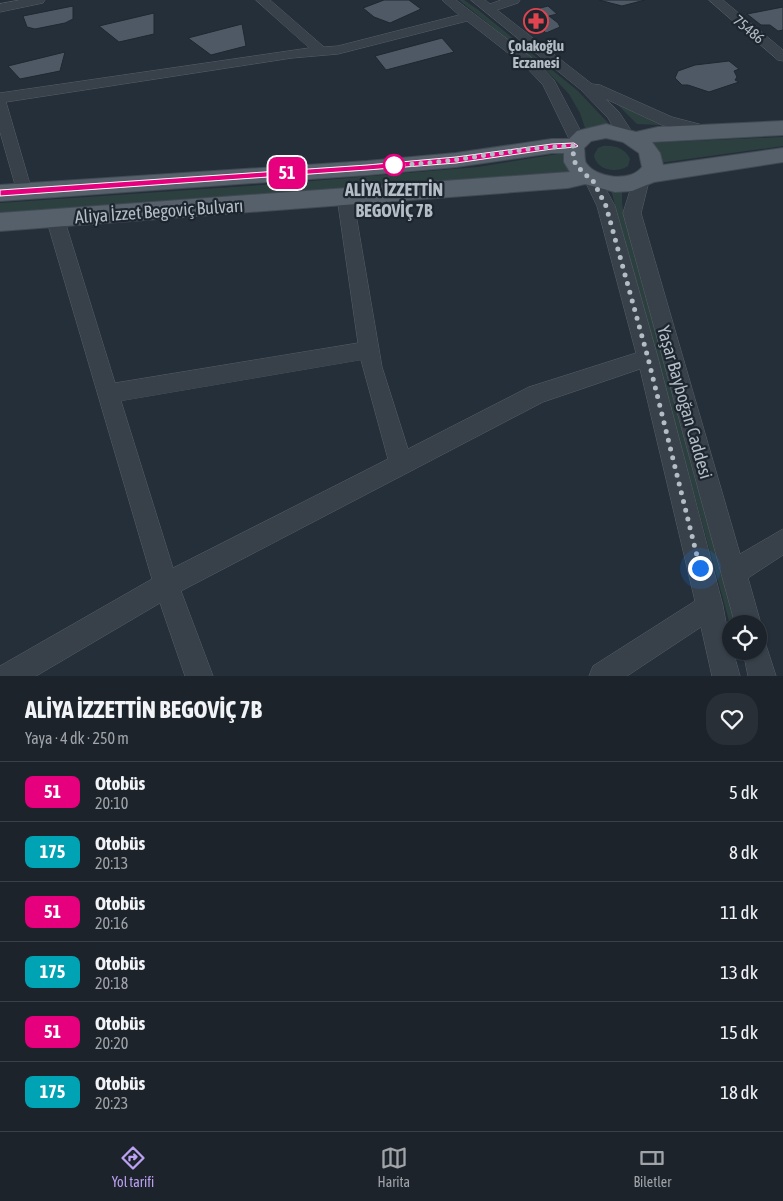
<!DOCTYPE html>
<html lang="tr">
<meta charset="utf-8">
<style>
:root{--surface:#1c232b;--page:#292f37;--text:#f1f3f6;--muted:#a0a4a9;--line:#3a4047;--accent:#bca0f2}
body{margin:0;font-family:"Asap Condensed",sans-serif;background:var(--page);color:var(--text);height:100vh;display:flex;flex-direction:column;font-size:19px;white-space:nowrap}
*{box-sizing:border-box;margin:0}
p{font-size:16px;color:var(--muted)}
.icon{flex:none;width:28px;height:28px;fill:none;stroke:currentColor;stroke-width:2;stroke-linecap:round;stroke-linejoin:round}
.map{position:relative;height:676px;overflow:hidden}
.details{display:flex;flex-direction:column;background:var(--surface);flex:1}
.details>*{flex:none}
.badge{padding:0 10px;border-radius:8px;font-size:18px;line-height:32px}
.buttons{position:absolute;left:722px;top:615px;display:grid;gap:10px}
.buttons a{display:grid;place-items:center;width:45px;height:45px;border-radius:50%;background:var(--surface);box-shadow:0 1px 4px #0004,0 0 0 1px var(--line);font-size:25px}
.you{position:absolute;width:25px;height:25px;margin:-12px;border:4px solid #fff;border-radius:50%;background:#1a73e8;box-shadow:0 0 0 8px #1a73e833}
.map>.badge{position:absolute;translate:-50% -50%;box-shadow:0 0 0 2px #fff}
.round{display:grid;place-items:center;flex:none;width:52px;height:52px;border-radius:20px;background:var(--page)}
.headline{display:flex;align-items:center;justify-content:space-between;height:85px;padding:0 25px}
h1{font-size:24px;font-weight:700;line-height:38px}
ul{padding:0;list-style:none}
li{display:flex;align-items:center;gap:15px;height:60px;padding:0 25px;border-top:1px solid var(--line)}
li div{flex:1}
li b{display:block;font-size:19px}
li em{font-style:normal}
li .badge{min-width:55px;font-weight:700;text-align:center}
.tab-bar{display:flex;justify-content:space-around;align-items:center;height:70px;border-top:1px solid var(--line);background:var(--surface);font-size:14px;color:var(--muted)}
.tab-bar a{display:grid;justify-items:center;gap:2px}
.tab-bar .current{color:var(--accent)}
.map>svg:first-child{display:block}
.green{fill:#2d4040}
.building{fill:#4e5965;stroke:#1f2831}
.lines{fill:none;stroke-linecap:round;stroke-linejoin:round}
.minor-casing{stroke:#565f68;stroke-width:1}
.major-casing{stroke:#414a53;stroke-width:2}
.minor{fill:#38414a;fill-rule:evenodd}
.major{fill:#56606a;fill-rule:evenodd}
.line{fill:#e6007e;stroke:#fff}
.walk{stroke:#b4bcc6;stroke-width:5;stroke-dasharray:0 9}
.stop-dot{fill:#fff;stroke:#e6007e;stroke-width:2.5}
.labels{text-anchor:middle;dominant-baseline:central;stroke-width:4.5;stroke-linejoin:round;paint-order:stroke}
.far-street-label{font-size:15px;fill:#b4bcc6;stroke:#1d262f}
.far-poi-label{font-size:15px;font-weight:bold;fill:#b4bcc6;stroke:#1d262f}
.stop-label{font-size:18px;font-weight:bold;fill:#b4bcc6;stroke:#1d262f}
.street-label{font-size:18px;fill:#b4bcc6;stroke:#1d262f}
</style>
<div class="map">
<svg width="783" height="676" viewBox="0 0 783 676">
<rect width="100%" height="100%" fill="#252f39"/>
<g class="green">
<path d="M459,0H464L477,9L578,91L612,127L586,131L580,113L569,94L548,72Z"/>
<path d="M607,94L633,112L661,125L637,124Z"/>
<path d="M783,137V146L659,163L648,143Z"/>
<path d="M603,146C614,145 625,148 630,159L628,166C616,174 596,170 594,155L598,148Z"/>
<path d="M564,153L575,172L0,213V203L277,184L478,167Z"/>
<path d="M622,189V204L633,251L735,623L731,624V628L611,190Z"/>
</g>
<g class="building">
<path d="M384,0H409L421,9L390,23L374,17L363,8Z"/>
<path d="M599,0H645L622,6Z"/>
<path d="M73,6V19L65,23L35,29L27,27L23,16Z"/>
<path d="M548,6L557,14L549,16L558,23L560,27L546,33L534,22L540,20L529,11Z"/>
<path d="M783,7V30L778,31L770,25H761L747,14Z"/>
<path d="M154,13V34L119,42L99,26Z"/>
<path d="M242,24L246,46L211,55L188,38Z"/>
<path d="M442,38L454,52L386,70L375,56Z"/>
<path d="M65,52L60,71L20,79L8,66Z"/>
<path d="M729,61L739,69L734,71L737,77L735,80L739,82L709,92L688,85H682L675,78L678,71L695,65Z"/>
</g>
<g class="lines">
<defs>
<g id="minor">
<path d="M20,0H45L43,3L0,12V4Z"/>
<path d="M256,0H270L324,47L338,46L459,15L442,0H456L536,61L554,80L586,141L584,145L578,146L572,145L543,85L526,67L467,21L338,54L292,58L6,102L32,191L30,195L24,197L18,195L0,132V93L309,48Z"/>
<path d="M471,0H485L490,4L501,0H520L518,3L497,10L592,84L600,85L672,117L714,128L717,132L714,136L709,137L662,125L606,99L619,112L634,135L632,139L626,140L620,139L608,118L581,90Z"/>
<path d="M709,0H723L783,50V61L778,60Z"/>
<path d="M592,173L598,175L615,206L658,358L723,606L731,651H733L740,676H712L701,627L627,676H589L593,666L695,601L640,369L543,402L181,591L213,676H185L160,603L36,676H0V666L152,579L46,218L49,213L55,212L61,213L64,218L115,383L358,343L337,197L339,193L345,191L351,193L353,197L382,367L408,449L529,387L636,353L597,206L584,179L586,175ZM361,360L388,459L173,568L121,401Z"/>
<path d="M641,175L647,177L649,181L641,213L740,554L783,529V555L748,578L761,624L759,630V624H735L623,213L633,181L635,177Z"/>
<path d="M759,639L765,642L776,676H748L743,651H759Z"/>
</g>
<path id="major" d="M783,121V135L652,142L660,153L663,165L783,148V162L654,182L632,191L615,192L585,184L568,188L0,231V213L570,172L564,162V153H552L456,167L367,175L0,201V185L367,161L456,153L552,139H569L577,131L606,124L636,132L658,127ZM606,138L623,142L639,153L642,167C631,182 597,179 586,163C584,159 585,153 584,148L591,141Z"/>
</defs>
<use href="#minor" class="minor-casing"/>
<use href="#major" class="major-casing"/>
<use href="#minor" class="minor"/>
<use href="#major" class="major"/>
</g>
<path class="line" d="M574,143L578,146L576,147L552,149L456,163L367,170L0,196V190L367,165L456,157L552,144Z"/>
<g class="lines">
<path class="walk" d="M394,165C454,164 514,147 574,146L573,157L576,165L587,176L592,179L606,206L648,358L700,568"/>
</g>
<defs>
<symbol id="pharmacy-ring" viewBox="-11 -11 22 22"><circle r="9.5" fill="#1d262f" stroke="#e0444e" stroke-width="1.5"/><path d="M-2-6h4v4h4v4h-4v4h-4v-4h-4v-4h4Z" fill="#e0444e"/></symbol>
</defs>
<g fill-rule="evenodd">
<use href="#pharmacy-ring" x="522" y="7" width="28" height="28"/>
</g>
<circle class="stop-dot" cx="394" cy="165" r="10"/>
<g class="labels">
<g class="far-street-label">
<text transform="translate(749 29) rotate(40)">75486</text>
</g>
<g class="far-poi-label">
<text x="536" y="45">Çolakoğlu<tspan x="536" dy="17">Eczanesi</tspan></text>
</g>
<g class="stop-label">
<text x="394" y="189">ALİYA İZZETTİN<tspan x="394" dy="21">BEGOVİÇ 7B</tspan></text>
</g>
<g class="street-label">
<text transform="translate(159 211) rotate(-4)">Aliya İzzet Begoviç Bulvarı</text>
<text transform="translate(685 402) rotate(74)">Yaşar Bayboğan Caddesi</text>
</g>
</g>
</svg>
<div class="buttons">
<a><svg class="icon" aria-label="locate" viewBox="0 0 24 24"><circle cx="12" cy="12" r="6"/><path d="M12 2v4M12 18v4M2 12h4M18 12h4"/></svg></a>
</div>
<div class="you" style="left:700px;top:568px"></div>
<b class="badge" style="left:287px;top:173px;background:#e6007e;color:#fff">51</b>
</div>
<section class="details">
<div class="headline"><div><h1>ALİYA İZZETTİN BEGOVİÇ 7B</h1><p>Yaya · 4 dk · 250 m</p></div><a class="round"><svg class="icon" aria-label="heart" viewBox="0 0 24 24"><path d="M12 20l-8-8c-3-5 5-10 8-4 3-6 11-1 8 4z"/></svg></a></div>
<ul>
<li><span class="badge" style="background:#e6007e;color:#fff">51</span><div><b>Otobüs</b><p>20:10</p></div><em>5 dk</em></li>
<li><span class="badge" style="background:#00a3b4;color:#fff">175</span><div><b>Otobüs</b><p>20:13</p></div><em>8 dk</em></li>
<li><span class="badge" style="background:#e6007e;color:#fff">51</span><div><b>Otobüs</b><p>20:16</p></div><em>11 dk</em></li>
<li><span class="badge" style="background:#00a3b4;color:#fff">175</span><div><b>Otobüs</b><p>20:18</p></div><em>13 dk</em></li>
<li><span class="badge" style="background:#e6007e;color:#fff">51</span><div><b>Otobüs</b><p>20:20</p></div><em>15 dk</em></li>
<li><span class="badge" style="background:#00a3b4;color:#fff">175</span><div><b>Otobüs</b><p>20:23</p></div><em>18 dk</em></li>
</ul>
</section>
<nav class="tab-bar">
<a class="current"><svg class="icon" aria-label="directions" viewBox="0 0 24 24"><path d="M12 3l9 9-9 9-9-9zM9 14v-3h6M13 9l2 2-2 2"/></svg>Yol tarifi</a>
<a><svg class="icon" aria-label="map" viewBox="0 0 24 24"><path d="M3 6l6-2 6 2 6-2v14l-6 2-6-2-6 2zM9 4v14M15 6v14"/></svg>Harita</a>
<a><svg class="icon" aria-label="tickets" viewBox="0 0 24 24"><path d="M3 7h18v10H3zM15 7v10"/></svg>Biletler</a>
</nav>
